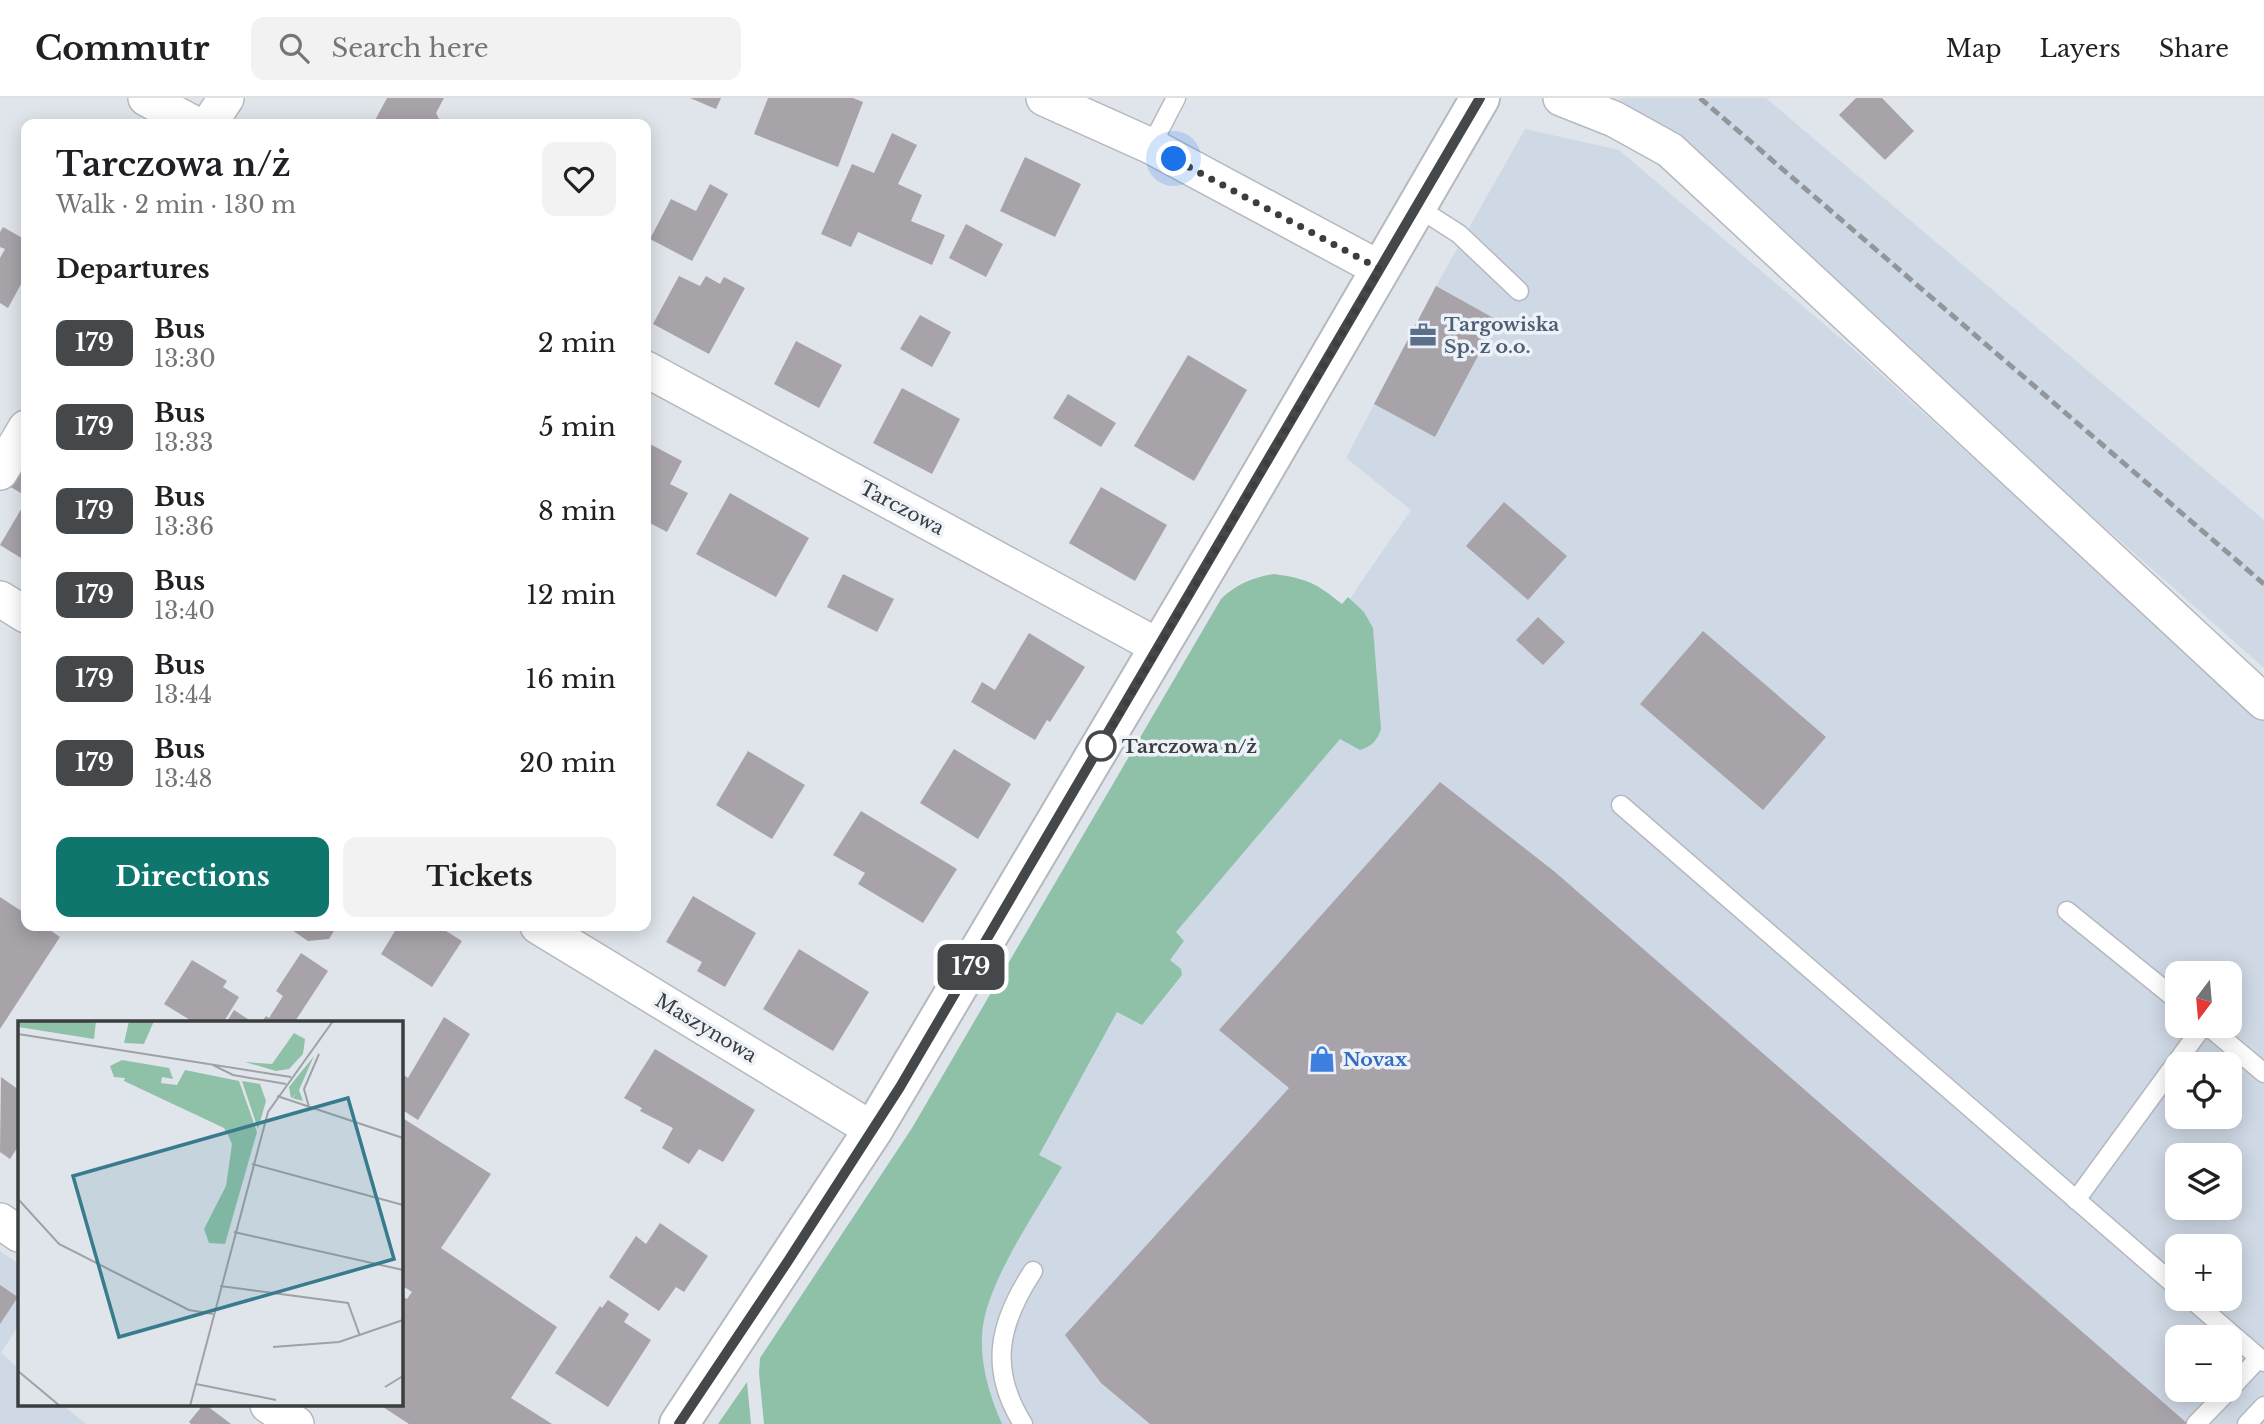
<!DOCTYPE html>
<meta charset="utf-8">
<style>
:root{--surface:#fff;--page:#f2f2f2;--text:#202124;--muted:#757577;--line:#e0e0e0;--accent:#0f766e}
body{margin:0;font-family:"Libre Baskerville",serif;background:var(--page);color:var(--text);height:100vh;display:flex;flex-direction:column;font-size:26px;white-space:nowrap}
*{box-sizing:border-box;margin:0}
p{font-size:23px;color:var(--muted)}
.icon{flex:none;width:38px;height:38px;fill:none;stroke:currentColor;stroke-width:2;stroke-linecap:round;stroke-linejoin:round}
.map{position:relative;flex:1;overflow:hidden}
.panel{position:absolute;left:21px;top:21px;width:630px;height:812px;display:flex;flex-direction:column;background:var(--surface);border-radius:14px;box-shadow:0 4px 18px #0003}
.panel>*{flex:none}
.badge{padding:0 14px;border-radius:10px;font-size:24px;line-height:46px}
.needle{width:46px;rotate:196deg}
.tools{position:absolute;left:2165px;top:863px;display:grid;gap:14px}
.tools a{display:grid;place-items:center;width:77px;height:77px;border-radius:14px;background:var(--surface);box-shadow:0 4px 18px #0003;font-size:35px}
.you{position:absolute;width:35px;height:35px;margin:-18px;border:5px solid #fff;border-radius:50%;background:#1a73e8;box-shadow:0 0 0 10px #1a73e833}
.map>.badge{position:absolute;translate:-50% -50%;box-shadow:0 0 0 4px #fff}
h2{padding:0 35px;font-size:26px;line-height:63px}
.round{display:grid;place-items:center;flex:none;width:74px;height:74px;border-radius:14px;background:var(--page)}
.head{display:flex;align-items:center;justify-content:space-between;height:119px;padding:0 35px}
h1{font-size:33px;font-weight:700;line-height:52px}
.action{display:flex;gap:14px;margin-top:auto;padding:14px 35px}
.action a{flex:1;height:80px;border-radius:14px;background:var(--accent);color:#fff;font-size:28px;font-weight:700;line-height:80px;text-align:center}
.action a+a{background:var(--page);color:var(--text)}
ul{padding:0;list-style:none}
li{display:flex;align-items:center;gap:21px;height:84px;padding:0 35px}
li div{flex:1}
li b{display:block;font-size:26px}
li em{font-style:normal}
li .badge{min-width:77px;font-weight:700;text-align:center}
header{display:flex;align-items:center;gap:42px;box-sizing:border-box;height:98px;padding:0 35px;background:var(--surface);border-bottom:2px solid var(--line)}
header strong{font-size:33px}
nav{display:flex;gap:38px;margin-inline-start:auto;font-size:24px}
.search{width:490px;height:63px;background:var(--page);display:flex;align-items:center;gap:18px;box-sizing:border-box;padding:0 24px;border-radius:14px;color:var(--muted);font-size:26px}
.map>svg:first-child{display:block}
.built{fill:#cfd9e5;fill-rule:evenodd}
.green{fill:#8ec1a8}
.building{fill:#a7a3a9}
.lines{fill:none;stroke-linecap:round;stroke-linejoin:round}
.lane-casing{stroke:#b5b9bf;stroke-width:21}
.street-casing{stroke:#b5b9bf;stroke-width:38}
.secondary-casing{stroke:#b5b9bf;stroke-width:42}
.lane{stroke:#fff;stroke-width:18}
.street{stroke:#fff;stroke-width:35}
.secondary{stroke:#fff;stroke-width:38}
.rail{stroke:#92969a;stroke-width:5;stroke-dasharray:10 5;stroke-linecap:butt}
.line-casing{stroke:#fff;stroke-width:16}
.line{stroke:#45484a;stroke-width:10}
.walk{stroke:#3b3d3f;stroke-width:7;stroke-dasharray:0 12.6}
.stop-dot{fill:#fff;stroke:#45484a;stroke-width:3.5}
.labels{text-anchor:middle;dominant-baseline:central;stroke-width:7;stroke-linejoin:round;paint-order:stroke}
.service-label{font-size:19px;font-weight:bold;fill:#4e5e75;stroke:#edf2f9;text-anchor:start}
.street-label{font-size:19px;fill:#3b3d3f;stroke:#edf2f9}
.stop-label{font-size:19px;font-weight:bold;fill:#3b3d3f;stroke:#edf2f9;text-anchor:start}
.shop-label{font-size:19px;font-weight:bold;fill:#366cbe;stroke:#edf2f9;text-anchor:start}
.inset-road{fill:none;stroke:#9ea2a6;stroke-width:2}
.view{fill:#387b8c;fill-opacity:0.15;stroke:#387b8c;stroke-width:3.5}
.inset-edge{fill:none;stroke:#3b3d3f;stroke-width:3.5}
</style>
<header>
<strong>Commutr</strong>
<div class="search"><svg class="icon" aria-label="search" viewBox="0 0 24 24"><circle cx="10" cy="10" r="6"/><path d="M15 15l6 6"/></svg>Search here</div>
<nav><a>Map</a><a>Layers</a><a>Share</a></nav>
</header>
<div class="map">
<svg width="2264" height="1326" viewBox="0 0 2264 1326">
<rect width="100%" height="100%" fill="#e0e5eb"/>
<g class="built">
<path d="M1619,0H1766L2264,422V570Z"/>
<path d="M1525,31L1619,52L1852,250L2264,624V1326H899L1084,931L1357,490L1411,412L1346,360L1436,188ZM2177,875H2230V928H2177ZM2177,966H2230V1018H2177ZM2177,1057H2230V1110H2177ZM2177,1148H2230V1200H2177ZM2177,1239H2230V1292H2177Z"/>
<path d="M0,1153L19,1166V1227L1,1255L19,1271V1307H63L86,1326H0Z"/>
</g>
<g class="green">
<path d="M1274,476C1308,481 1316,485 1342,506L1348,499L1364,514L1373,530L1381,631C1377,643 1372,648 1360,652L1340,641L1176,834L1184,843L1170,862L1181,871L1182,877L1142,927L1117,914L1039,1057L1062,1069C1037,1112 994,1174 984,1222C977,1256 988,1295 1002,1326H764L759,1275L760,1260L912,1030L1221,501C1237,486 1252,480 1274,476Z"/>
<path d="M747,1284L751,1326H718Z"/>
</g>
<g class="building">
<path d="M387,0H444L436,15L440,23L438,26H373Z"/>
<path d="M690,0H721L716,11Z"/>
<path d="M768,0H853L863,4L838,69L754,36Z"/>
<path d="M1856,0H1882L1914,33L1885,62L1839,17Z"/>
<path d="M892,35L917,47L898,86L922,97L911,123L945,137L932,167L858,134L851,149L821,136L852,66L874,75Z"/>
<path d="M1025,59L1081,86L1055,139L1000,113Z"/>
<path d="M710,86L728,96L692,163L650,141L671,101L696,113Z"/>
<path d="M966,126L1003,146L986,179L949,160Z"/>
<path d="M3,129L26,142V177L8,210L0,205V160L5,151L0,149V134Z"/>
<path d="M679,178L700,188L706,178L720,186L724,179L745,190L709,256L653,226Z"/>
<path d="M1436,188L1497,222L1435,339L1374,306Z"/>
<path d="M920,217L951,234L932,269L900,251Z"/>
<path d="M796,243L842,267L819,310L774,286Z"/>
<path d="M1188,257L1247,292L1194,383L1134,348Z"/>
<path d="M902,290L960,321L932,376L873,345Z"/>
<path d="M1068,296L1116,325L1101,349L1053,320Z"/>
<path d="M646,344L682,363L670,386L688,395L667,434L646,423Z"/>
<path d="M26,358V398L9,388Z"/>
<path d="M1101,389L1167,427L1135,483L1069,445Z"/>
<path d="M730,395L809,440L776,499L696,456Z"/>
<path d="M26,403V463L0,447Z"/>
<path d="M1504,404L1567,458L1528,502L1466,448Z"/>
<path d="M843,476L894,501L877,534L827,509Z"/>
<path d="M1538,519L1565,544L1543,567L1516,542Z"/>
<path d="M1703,533L1826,639L1763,712L1640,606Z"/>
<path d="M1029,535L1085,569L1050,624L1047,622L1035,642L971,604L982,584L995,592Z"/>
<path d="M954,651L1011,686L978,741L920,705Z"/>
<path d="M748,653L805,687L772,741L716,707Z"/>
<path d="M1440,684L1555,774L2188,1326H1150L1101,1285L1065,1237L1289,990L1219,932Z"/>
<path d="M861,713L957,771L923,825L858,786L865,775L833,757Z"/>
<path d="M693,798L756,835L725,889L697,873L702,864L666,844Z"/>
<path d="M0,799L26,816V828H44L60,839L0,931Z"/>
<path d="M286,828H337L329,841L308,843Z"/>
<path d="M398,828H438L462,843L432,889L381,856Z"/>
<path d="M799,851L869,894L833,953L763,911Z"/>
<path d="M301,855L328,873L294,925H261L266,918L269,920L283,898L276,893Z"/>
<path d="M192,862L227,883L223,889L239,899L223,925H195L164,906Z"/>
<path d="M234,912L254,925H226Z"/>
<path d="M444,919L470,936L418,1022L401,1011V975L408,980Z"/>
<path d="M655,951L755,1012L723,1064L699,1051L689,1066L662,1050L673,1030L640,1013L642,1010L624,1000Z"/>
<path d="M1,979L19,992V1047L10,1061L0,1054Z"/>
<path d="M401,1019L491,1076L441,1150L557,1229L511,1300L552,1326H409L380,1307H401V1197L407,1201L412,1194L401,1187Z"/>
<path d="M660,1125L708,1158L684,1194L676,1189L659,1213L609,1179L636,1138L646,1146Z"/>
<path d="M0,1187L18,1199L0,1226Z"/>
<path d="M608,1202L629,1216L624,1224L651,1242L608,1309L555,1275L600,1208L602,1210Z"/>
<path d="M203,1307H206L231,1326H191L189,1324Z"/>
</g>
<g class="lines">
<defs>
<g id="lane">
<path d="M1151,48L1176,0"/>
<path d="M1417,109L1459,136L1519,193"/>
<path d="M1621,707L2177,1189"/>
<path d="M2067,813L2177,902"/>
<path d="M2208,928L2264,975"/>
<path d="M2076,1102L2203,928"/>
<path d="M2190,1200L2264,1264"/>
<path d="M2230,1291L2259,1260"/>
<path d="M1023,1326C988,1270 999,1225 1033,1173"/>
<path d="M2196,1326L2229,1292"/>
<path d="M2247,1326L2264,1308"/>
</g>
<g id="street">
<path d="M146,0L194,26"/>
<path d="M1044,0L1151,48L1380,171"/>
<path d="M1561,0L1614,21L1670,52L2264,604"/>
<path d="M209,26L226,0"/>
<path d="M646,271L1159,549"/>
<path d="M0,374L26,330"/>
<path d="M0,501L26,517"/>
<path d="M538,828L873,1032"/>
<path d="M0,1123L19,1136"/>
<path d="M268,1307L296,1326"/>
</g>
<path id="secondary" d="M679,1326L873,1032L1241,411L1480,0"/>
</defs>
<use href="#lane" class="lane-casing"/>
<use href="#street" class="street-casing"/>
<use href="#secondary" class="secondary-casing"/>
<use href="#lane" class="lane"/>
<use href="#street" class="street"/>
<use href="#secondary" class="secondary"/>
<path class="rail" d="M1700,0L2264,486"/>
</g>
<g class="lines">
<defs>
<path id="line" d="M679,1326L788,1163L900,989L1480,0"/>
</defs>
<use href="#line" class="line-casing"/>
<use href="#line" class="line"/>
<path class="walk" d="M1101,648L1380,171L1174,61"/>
</g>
<defs>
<symbol id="office-bare" viewBox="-9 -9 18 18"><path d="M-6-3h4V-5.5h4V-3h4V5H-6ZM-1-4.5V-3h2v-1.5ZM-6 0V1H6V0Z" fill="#5c6f8a" stroke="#edf2f9" stroke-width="2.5" paint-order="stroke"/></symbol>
<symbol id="shop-bare" viewBox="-9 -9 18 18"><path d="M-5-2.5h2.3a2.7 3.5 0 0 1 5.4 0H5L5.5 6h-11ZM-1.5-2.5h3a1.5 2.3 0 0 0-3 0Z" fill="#3f7fe0" stroke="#edf2f9" stroke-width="2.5" paint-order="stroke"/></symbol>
</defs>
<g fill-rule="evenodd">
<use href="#office-bare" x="1404" y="218" width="38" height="38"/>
<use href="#shop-bare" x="1303" y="942" width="38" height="38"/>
</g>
<circle class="stop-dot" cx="1101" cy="648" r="14"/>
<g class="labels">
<g class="service-label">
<text x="1444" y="226">Targowiska<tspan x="1444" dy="22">Sp. z o.o.</tspan></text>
</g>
<g class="street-label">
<text transform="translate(902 410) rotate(28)">Tarczowa</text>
<text transform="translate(706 930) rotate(31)">Maszynowa</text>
</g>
<g class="stop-label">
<text x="1122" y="648">Tarczowa n/ż</text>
</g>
<g class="shop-label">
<text x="1343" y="961">Novax</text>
</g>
</g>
<g transform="translate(18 923)">
<rect width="385" height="385" fill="#e0e5eb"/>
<path d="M0,0H78L76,18L0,6ZM111,0H136L126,23L106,22ZM276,12L287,18L285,33L271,48L258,50L227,41L254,43ZM296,35L281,69L285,80L274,77L280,72L273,77L271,66ZM104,39L151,47L155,58L144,56L143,62L159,64L167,49L221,60L239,111L207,223L191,222L186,208L208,165L214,123L210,114L206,107L106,60L107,57L96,56L92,45ZM224,60L242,63L248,80L240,108Z" fill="#8ec1a8"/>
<path class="inset-road" d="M0,13L273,56M195,44L215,54L268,63M259,75L385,117M291,86L286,68L301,33M234,143L385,184M0,178L41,223L171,289L195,293M216,211L385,249M202,265L330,282L342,315M255,326L321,321L385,299M0,350L42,385M178,363L258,379M367,366L385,355M172,385L250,91L315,0"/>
<path class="view" d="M330,77L376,238L101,316L55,155Z"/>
<rect width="385" height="385" class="inset-edge"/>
</g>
</svg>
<div class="tools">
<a><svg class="needle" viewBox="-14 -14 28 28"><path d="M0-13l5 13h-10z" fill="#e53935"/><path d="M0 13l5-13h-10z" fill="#757577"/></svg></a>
<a><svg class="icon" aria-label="locate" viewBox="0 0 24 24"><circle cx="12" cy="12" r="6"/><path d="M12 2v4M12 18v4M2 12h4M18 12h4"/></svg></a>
<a><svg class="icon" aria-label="layers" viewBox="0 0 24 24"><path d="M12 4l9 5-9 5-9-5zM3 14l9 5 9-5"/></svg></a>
<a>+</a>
<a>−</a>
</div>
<div class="you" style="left:1174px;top:61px"></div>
<b class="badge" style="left:971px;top:869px;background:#45484a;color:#fff">179</b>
<section class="panel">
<div class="head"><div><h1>Tarczowa n/ż</h1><p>Walk · 2 min · 130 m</p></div><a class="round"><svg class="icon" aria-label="heart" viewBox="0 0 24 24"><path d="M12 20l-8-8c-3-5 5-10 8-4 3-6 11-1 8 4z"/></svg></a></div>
<h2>Departures</h2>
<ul>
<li><span class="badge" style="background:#45484a;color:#fff">179</span><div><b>Bus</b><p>13:30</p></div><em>2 min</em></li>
<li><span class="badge" style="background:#45484a;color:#fff">179</span><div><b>Bus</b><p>13:33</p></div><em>5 min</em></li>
<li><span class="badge" style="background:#45484a;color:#fff">179</span><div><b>Bus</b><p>13:36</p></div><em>8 min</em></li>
<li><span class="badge" style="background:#45484a;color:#fff">179</span><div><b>Bus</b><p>13:40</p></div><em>12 min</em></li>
<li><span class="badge" style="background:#45484a;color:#fff">179</span><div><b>Bus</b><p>13:44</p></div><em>16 min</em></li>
<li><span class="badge" style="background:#45484a;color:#fff">179</span><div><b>Bus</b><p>13:48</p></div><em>20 min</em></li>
</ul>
<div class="action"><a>Directions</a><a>Tickets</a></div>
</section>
</div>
